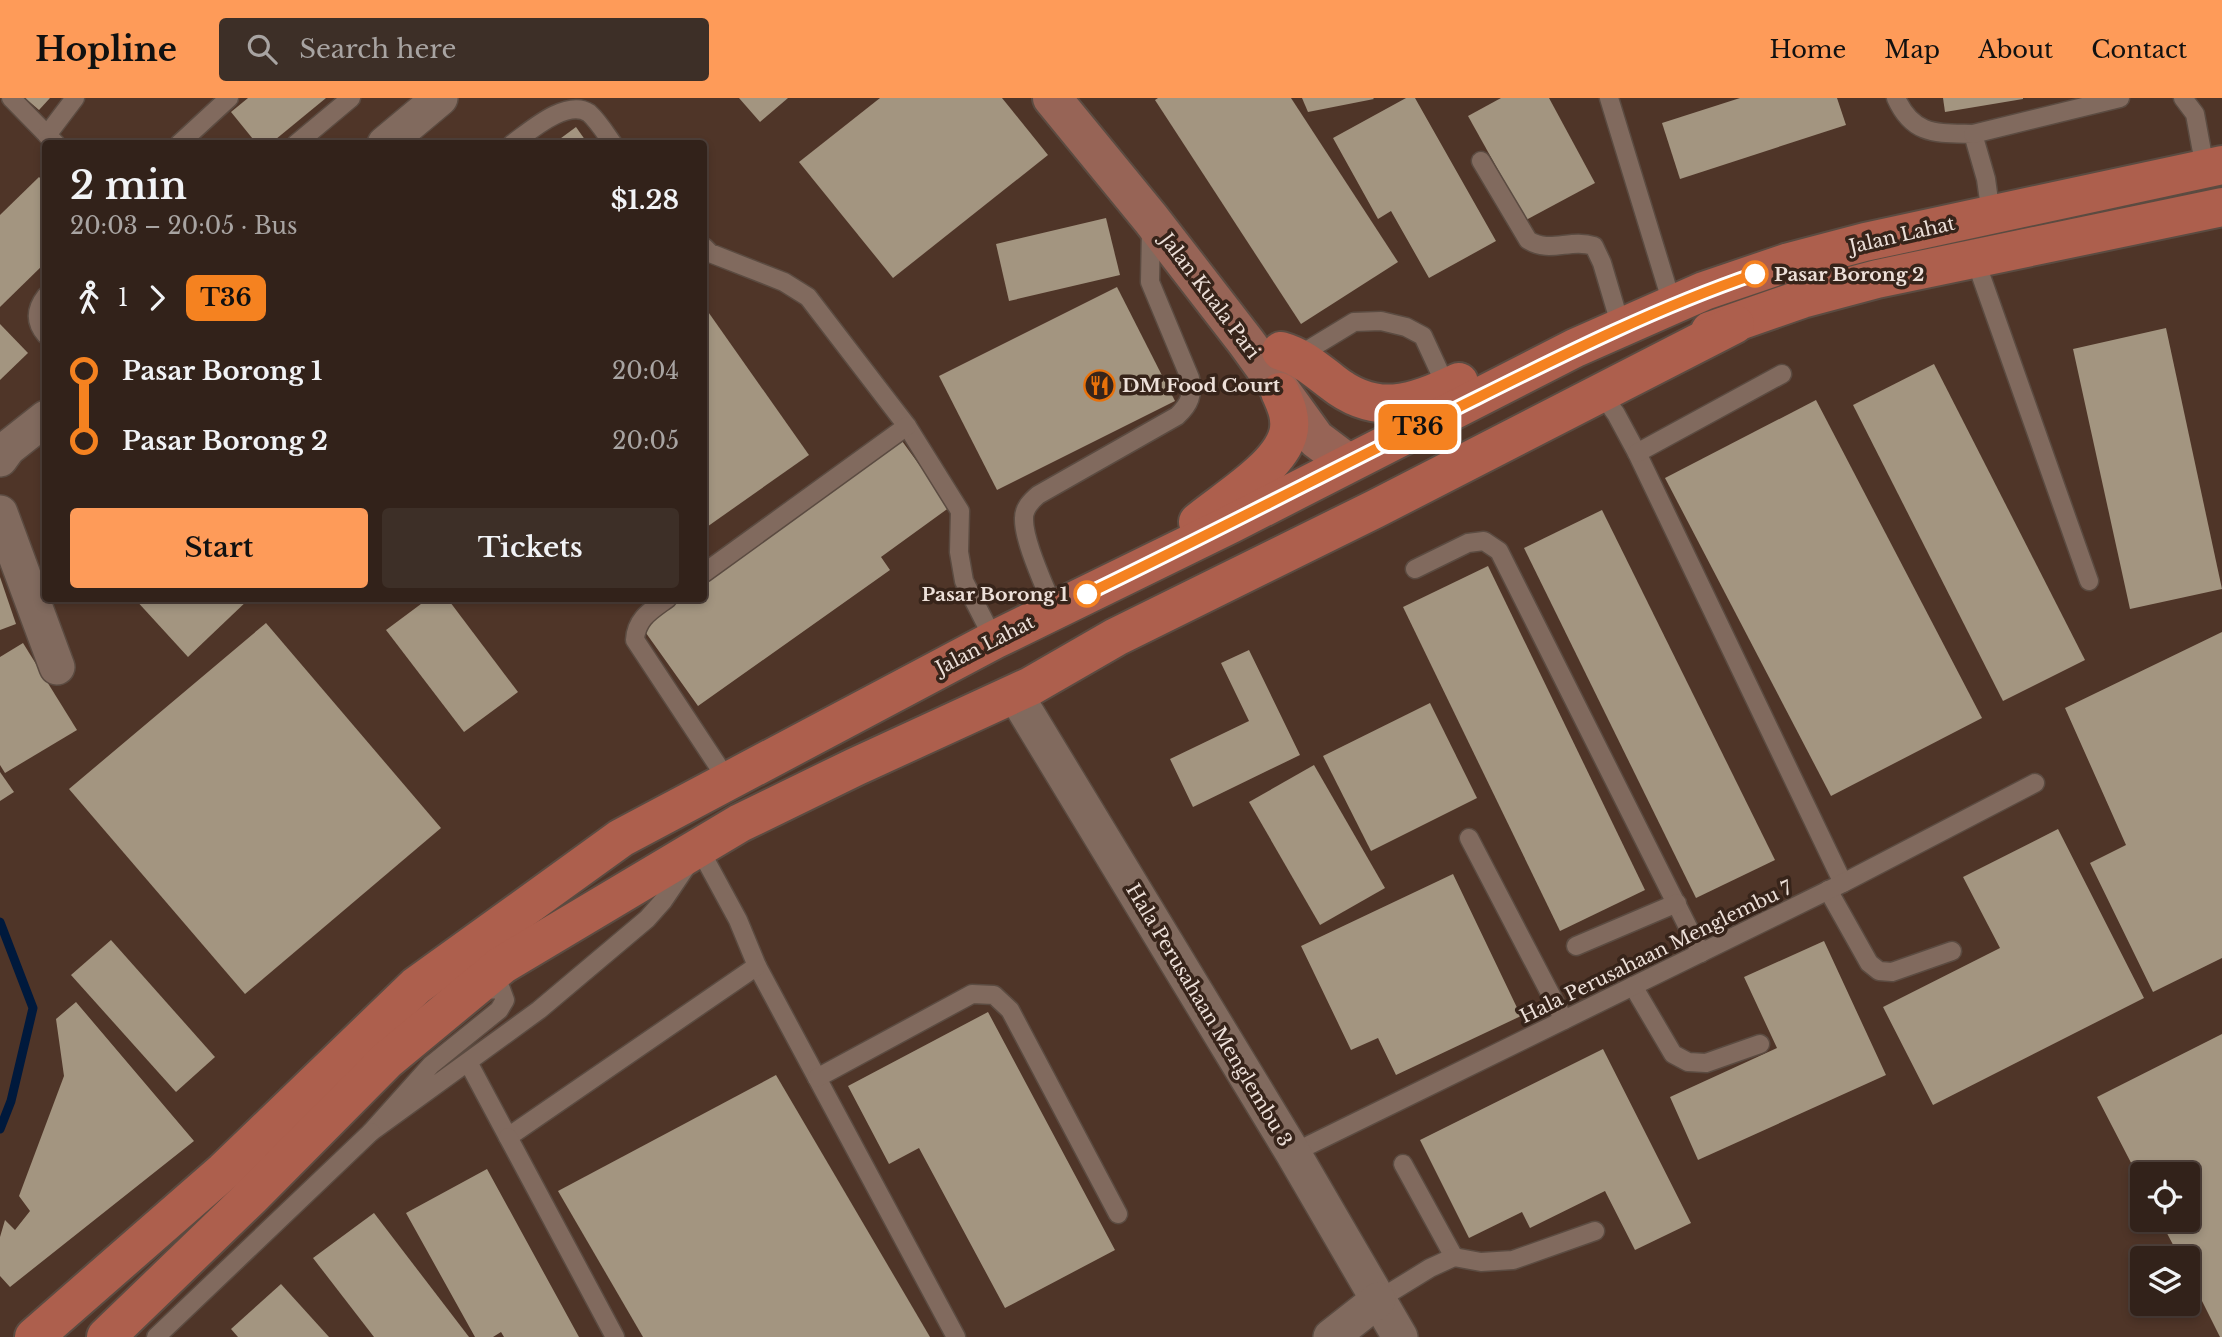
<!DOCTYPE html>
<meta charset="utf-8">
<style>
:root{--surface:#32221a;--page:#3d2f27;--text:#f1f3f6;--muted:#a8a4a2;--line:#4d3f39;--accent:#fe9b59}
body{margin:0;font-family:"Libre Baskerville",serif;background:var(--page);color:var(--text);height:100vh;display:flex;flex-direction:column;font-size:26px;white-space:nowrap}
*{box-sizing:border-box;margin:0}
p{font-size:23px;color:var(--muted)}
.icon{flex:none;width:38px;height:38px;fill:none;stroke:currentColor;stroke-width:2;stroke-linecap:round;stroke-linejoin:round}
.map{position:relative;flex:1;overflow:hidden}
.details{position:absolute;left:42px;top:42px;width:665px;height:462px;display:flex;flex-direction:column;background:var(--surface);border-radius:7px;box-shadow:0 4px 10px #0003,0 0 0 2px var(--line)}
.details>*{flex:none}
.badge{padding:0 14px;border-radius:10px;font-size:24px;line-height:46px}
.buttons{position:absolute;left:2130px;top:1064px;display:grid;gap:14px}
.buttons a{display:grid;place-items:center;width:70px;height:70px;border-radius:7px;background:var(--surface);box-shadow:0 4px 10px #0003,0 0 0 2px var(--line);font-size:35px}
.map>.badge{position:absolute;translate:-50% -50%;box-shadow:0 0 0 4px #fff}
.legs{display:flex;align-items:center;gap:10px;height:77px;padding:0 28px;font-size:23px}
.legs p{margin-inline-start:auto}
.overview{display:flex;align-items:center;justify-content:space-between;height:119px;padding:0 28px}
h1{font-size:38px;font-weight:600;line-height:52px}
.cta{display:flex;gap:14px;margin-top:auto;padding:14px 28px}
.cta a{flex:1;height:80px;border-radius:7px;background:var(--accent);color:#111;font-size:28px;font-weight:600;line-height:80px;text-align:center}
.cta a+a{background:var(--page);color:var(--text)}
ul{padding:0 28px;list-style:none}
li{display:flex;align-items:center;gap:24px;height:70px;font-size:26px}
li i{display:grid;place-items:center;width:10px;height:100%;margin:0 9px;background:currentColor}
li i::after{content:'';width:18px;height:18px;margin:-9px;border:5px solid;border-radius:50%;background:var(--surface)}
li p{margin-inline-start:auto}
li:first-child i{background:linear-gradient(#0000 50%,currentColor 0)}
li:last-child i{background:linear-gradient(currentColor 50%,#0000 0)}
header{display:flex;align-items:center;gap:42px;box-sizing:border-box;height:98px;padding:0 35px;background:var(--accent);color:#111}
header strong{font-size:33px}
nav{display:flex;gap:38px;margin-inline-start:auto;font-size:24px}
.search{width:490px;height:63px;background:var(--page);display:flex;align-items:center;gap:18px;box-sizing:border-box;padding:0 24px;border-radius:7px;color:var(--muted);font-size:26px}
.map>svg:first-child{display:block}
.built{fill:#4f3528;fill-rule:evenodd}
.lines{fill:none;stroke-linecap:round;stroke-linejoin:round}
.stream{stroke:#00193c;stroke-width:9}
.building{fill:#a39580}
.lane-casing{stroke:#5b4b41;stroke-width:21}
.street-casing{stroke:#5b4b41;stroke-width:38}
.secondary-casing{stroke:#5b4b41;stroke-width:42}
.primary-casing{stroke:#5b4b41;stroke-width:42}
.lane{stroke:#816a5e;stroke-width:18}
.street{stroke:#816a5e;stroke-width:35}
.secondary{stroke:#976456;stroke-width:38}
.primary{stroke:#ad5f4d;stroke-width:38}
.line-1-casing{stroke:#fff;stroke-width:16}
.line-1{stroke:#f58220;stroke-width:10}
.stop-1-dot{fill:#fff;stroke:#f58220;stroke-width:3.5}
.labels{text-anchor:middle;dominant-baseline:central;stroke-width:7;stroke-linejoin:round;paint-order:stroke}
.street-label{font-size:19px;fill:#ede0d9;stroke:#37241a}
.stop-label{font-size:19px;font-weight:bold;fill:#ede0d9;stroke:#37241a;text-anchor:start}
.poi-label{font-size:19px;font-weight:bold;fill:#ede0d9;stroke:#37241a;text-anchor:start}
</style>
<header>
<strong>Hopline</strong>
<div class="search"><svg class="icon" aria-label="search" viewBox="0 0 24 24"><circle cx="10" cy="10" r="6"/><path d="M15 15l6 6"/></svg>Search here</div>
<nav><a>Home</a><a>Map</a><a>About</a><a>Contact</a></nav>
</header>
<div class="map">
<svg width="2222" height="1239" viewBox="0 0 2222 1239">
<rect width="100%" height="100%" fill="#422e23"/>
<path class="built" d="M0,0H2222V1239H0ZM46,46H704V500H46ZM2142,1076H2188V1122H2142ZM2142,1160H2188V1206H2142Z"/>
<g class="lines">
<path class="stream" d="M0,824L33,910L11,1003L0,1031"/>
</g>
<g class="building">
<path d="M25,0H50L39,12Z"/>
<path d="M248,0H326L270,46H257L231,14Z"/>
<path d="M739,0H788L760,24Z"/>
<path d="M880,0H1002L1048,57L893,180L799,64Z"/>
<path d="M1158,0H1291L1398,164L1301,226L1155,2Z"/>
<path d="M1302,0H1373L1374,1L1308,14Z"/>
<path d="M1406,0H1415L1496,143L1429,180L1391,113L1378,121L1333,40Z"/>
<path d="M1501,0H1549L1595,85L1526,122L1468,18Z"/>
<path d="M1740,0H1837L1846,27L1680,81L1662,25Z"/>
<path d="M1943,0H2023V1L1945,14Z"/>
<path d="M576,29L588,46H553Z"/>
<path d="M39,79L46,86V164L0,209V117Z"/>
<path d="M1106,120L1120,177L1009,203L996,146Z"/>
<path d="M1117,189L1175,303L997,392L939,278Z"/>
<path d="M704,208L809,357L704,431Z"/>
<path d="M0,226L28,255L0,282Z"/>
<path d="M2166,230L2222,491L2130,511L2073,251Z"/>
<path d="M1934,266L2085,562L2003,603L1853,307Z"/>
<path d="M1816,302L1982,620L1831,698L1665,380Z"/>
<path d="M902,343L950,409L881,459L890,472L698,608L641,528L680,500H704V484Z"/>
<path d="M1602,412L1775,762L1696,800L1524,450Z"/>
<path d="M1488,468L1645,792L1560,833L1403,509Z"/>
<path d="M0,479L16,526L0,532Z"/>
<path d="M134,500H250L188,559Z"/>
<path d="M429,500H447L518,594L464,634L386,532Z"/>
<path d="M266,525L441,730L245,896L69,691Z"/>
<path d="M2222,534V860L2153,894L2090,765L2126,747L2065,610Z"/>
<path d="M23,545L77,632L5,675L0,667V559Z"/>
<path d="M1249,552L1300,657L1193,709L1170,661L1249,623L1221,565Z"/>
<path d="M1430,605L1477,700L1371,753L1323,658Z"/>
<path d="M1314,667L1385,790L1320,827L1249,704Z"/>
<path d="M0,674L14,694L0,703Z"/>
<path d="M2058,731L2144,900L1933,1007L1883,909L2000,850L1963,779Z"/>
<path d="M1453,776L1521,918L1396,977L1378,940L1351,952L1301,848Z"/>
<path d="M111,842L215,959L176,994L71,877Z"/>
<path d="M1824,843L1886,977L1698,1062L1670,999L1777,950L1744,879Z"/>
<path d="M76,904L194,1043L10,1189L0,1178V1139L5,1122L15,1132L30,1113L19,1098L64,978L56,921Z"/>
<path d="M988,914L1115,1152L1005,1210L919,1050L889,1066L848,988Z"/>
<path d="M2222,936V1239H2220L2188,1175V1160H2180L2160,1122H2188V1076H2142V1086L2097,999Z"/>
<path d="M1603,951L1691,1125L1635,1152L1605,1093L1530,1130L1522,1114L1469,1140L1420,1042Z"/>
<path d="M776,977L930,1239H643L558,1093Z"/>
<path d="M487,1071L579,1239H504L501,1234L493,1239H475L406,1115Z"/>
<path d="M374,1115L469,1239H374L313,1160Z"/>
<path d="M281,1186L329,1239H238L231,1231Z"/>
</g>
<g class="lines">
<defs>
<g id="lane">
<path d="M11,0L56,46"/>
<path d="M1609,0L1671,202"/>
<path d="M1896,0C1913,38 1937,35 1973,36L1986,81L1991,117"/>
<path d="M2183,0L2195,16L2205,70"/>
<path d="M1973,36L2120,0"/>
<path d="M47,37L75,0"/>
<path d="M179,46L229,0"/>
<path d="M296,46L351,0"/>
<path d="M512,46C530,33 567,0 589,15C598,23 606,36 613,46"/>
<path d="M1481,63L1528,142C1550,156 1570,140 1594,148L1602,165L1618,219"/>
<path d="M704,149L710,155L784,184L808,199L907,328L960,413L959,454L964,483L994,542"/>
<path d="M1975,161L2089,483"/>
<path d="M46,198C35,212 35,224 46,237"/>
<path d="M1298,258L1354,224L1381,223L1406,229L1423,238L1447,290"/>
<path d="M1602,296L1616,316L1637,355L1843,785"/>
<path d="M1637,355L1782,276"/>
<path d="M1415,471L1468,445L1484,443L1499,453L1701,855"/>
<path d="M704,475L907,328"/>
<path d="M668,500C652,512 636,520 635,542L728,683"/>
<path d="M1054,512C1046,490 1023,443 1024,420C1024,410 1031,403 1038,397L1177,318C1190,306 1193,297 1190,280L1150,184L1151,131"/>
<path d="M1469,740L1564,922"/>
<path d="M1828,792L1869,865L1879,873L1892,874L1952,853"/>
<path d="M1576,848L1677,805"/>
<path d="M757,868L956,1239"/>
<path d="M1633,888L1673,956L1688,964L1706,965L1760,946"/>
<path d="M468,964L508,1039L757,868L738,822L699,750L663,803L647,821L539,912L371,1034L431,967L499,912L505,902L501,891L481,892"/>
<path d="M817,980L972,896L994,897L1010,912L1118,1116"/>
<path d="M508,1039L615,1239"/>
<path d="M1293,1055L1843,785L2035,685"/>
<path d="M1403,1066L1454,1159"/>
<path d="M1378,1202L1430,1170L1454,1159L1481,1164L1513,1162L1595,1133"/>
<path d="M156,1239L371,1034"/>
</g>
<g id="street">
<path d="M385,46L440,0"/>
<path d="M0,361L8,350L46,320"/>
<path d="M0,415L57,569"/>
<path d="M1015,596L1293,1055L1400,1239"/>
<path d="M1331,1239L1378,1202"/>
</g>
<path id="secondary" d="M1052,0L1151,121L1246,244L1316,341L1348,365"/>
<g id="primary">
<path d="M1710,233L1802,201L1877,181L2222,109"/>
<path d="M1281,253C1302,259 1315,271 1332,284C1376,319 1412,306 1459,284"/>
<path d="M1198,424C1224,402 1279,370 1288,336C1292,321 1286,307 1280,294"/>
<path d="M34,1239L224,1073L416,888L621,740L994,542L1231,426L1575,250L1704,193L1789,164L1865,144L2222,67"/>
<path d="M106,1239L251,1099L387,962L502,867L740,725L855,669L1031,588L1116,539L1375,411L1735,226"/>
</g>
</defs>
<use href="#lane" class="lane-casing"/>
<use href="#street" class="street-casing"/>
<use href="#secondary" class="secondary-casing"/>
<use href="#primary" class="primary-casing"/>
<use href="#lane" class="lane"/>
<use href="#street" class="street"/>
<use href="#secondary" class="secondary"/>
<use href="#primary" class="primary"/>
</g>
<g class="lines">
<defs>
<path id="line-1" d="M1087,496C1213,435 1336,370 1461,308C1557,260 1653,211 1755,176"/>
</defs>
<use href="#line-1" class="line-1-casing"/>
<use href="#line-1" class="line-1"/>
</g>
<defs>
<symbol id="restaurant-ring" viewBox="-11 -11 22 22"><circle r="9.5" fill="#37241a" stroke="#e8710a" stroke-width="1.5"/><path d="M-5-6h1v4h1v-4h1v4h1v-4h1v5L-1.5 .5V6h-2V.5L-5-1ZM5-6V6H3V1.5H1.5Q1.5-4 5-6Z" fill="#e8710a"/></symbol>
</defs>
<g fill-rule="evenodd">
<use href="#restaurant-ring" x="1082" y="270" width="35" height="35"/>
</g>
<g class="stop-1-dot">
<circle cx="1755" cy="176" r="12"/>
<circle cx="1087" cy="496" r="12"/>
</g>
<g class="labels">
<g class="street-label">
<text transform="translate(1902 137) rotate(-13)">Jalan Lahat</text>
<text transform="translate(1210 198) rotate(53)">Jalan Kuala Pari</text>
<text transform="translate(985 547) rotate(-27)">Jalan Lahat</text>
<text transform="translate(1656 854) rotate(-26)">Hala Perusahaan Menglembu 7</text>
<text transform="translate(1209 917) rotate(59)">Hala Perusahaan Menglembu 3</text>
</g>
<g class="stop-label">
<text x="1774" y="176">Pasar Borong 2</text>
<text x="1068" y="496" text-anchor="end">Pasar Borong 1</text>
</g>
<g class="poi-label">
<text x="1122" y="287">DM Food Court</text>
</g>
</g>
</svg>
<div class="buttons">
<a><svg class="icon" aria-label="locate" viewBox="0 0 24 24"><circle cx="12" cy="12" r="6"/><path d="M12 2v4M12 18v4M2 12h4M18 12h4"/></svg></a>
<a><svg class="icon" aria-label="layers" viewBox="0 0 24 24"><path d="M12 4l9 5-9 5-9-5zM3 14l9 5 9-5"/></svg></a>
</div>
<b class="badge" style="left:1418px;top:329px;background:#f58220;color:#111">T36</b>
<section class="details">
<div class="overview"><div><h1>2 min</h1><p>20:03 – 20:05 · Bus</p></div><b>$1.28</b></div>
<div class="legs"><svg class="icon" aria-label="walk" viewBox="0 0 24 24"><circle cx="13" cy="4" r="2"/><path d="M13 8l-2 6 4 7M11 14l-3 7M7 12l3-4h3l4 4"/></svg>1<svg class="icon" aria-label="forward" viewBox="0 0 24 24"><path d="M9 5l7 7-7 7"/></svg><b class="badge" style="background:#f58220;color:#111">T36</b></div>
<ul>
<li><i style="color:#f58220"></i><b>Pasar Borong 1</b><p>20:04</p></li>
<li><i style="color:#f58220"></i><b>Pasar Borong 2</b><p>20:05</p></li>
</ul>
<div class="cta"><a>Start</a><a>Tickets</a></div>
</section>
</div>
